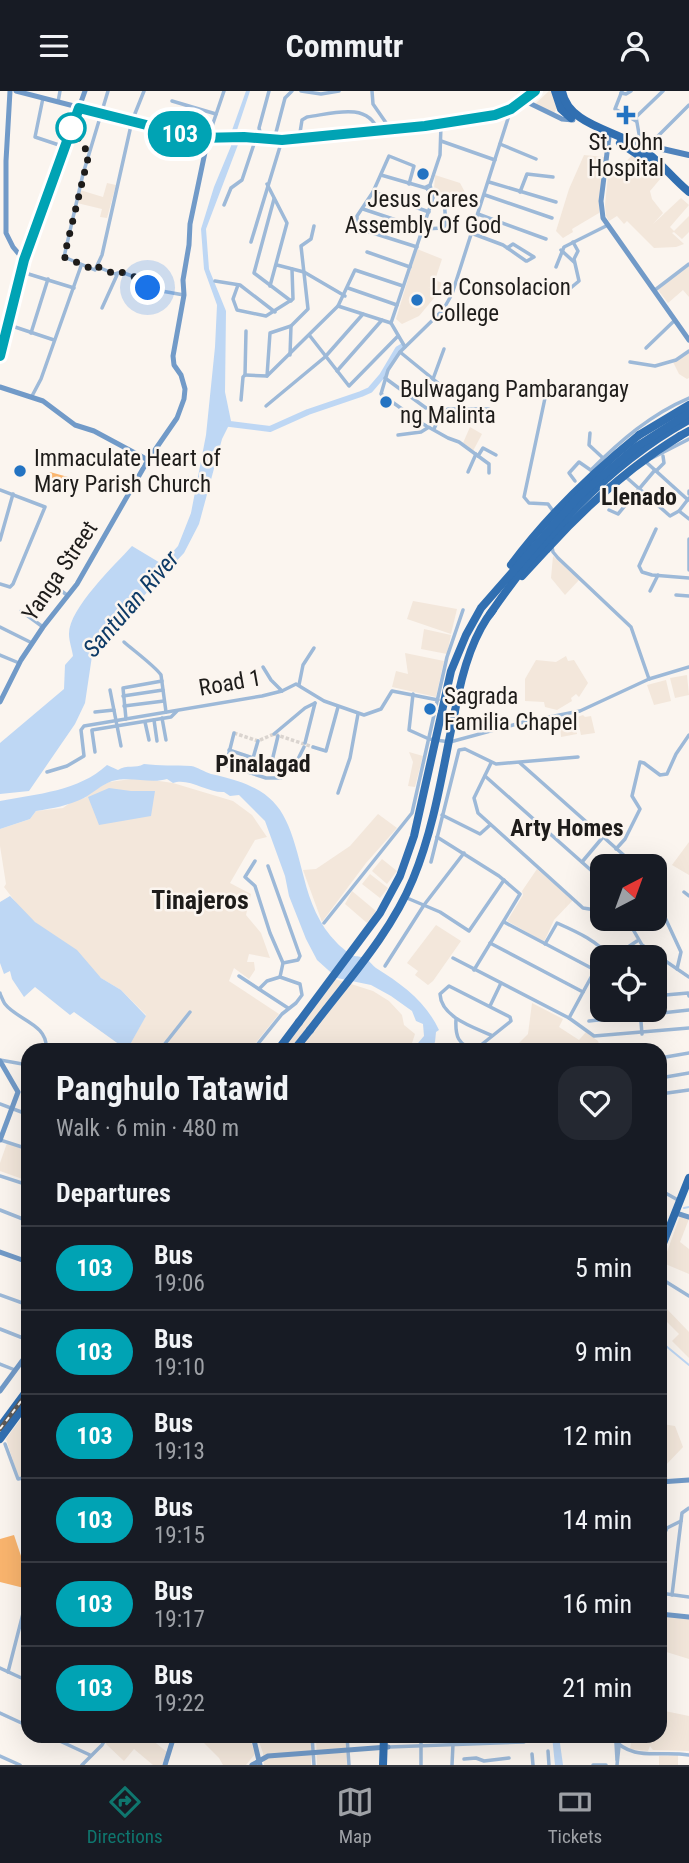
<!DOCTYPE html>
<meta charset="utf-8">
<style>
:root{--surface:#171b24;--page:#242831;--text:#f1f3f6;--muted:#9ea1a6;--line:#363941;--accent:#0f766e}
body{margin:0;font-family:"Roboto Condensed",sans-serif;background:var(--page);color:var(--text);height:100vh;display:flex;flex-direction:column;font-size:26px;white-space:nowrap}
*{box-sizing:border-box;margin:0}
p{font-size:23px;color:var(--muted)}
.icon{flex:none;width:38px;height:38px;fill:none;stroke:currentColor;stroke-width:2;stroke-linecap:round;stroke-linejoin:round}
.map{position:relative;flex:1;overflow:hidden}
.side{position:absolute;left:21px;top:952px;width:646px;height:700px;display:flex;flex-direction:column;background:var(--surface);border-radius:21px;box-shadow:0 7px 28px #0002}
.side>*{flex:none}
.badge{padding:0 14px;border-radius:23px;font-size:24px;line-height:46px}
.needle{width:46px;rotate:41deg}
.tools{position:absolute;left:590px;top:763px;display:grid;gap:14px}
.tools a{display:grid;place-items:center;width:77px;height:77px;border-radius:14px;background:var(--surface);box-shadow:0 7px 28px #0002;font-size:35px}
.you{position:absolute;width:35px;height:35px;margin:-18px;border:5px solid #fff;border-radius:50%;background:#1a73e8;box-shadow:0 0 0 10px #1a73e833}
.map>.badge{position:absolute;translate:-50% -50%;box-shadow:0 0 0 4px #fff}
h2{padding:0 35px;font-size:26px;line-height:63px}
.round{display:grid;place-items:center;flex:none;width:74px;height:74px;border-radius:21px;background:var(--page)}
.overview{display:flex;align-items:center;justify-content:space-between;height:119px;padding:0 35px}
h1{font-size:33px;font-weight:700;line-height:52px}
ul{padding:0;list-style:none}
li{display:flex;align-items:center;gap:21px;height:84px;padding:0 35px;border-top:2px solid var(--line)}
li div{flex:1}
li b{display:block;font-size:26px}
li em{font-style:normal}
li .badge{min-width:77px;font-weight:700;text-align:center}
header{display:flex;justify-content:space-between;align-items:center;height:91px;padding:0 35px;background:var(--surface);font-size:32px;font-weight:700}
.tab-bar{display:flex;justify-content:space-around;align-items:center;height:98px;border-top:2px solid var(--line);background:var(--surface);font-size:19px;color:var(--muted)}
.tab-bar a{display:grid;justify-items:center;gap:4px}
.tab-bar .active{color:var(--accent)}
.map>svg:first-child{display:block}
.built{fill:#f3e7db}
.green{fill:#fab56e}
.water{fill:#bed7f4}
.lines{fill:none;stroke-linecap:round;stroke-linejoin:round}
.stream{stroke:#bed7f4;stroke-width:2}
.river{stroke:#bed7f4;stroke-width:6}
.street-tunnel{stroke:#dad4cf;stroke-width:3.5;stroke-dasharray:3.5 2;stroke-linecap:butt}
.street{stroke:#9db9d8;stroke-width:3.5}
.secondary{stroke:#719ac8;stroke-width:5}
.primary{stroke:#5083bc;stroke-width:6}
.highway{stroke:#316fb1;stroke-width:8}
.rail-casing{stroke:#5d5a57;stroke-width:4.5}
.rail{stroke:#fbf5ef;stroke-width:2;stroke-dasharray:5;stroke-linecap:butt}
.highway-bridge{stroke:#316fb1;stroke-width:8}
.line-casing{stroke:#fff;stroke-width:16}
.line{stroke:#00a3b4;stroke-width:10}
.walk{stroke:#1e1c1a;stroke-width:7;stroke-dasharray:0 12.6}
.poi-dot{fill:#2373c2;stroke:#fbf5ef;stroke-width:2.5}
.stop-dot{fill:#fff;stroke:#00a3b4;stroke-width:3.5}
.labels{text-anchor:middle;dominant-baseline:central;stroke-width:5;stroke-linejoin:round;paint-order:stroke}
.poi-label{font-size:23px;fill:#1e1c1a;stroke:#fbf5ef;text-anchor:start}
.street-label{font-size:23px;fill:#1e1c1a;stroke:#fbf5ef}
.neighbourhood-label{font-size:24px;font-weight:bold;fill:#1e1c1a;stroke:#fbf5ef}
.water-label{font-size:24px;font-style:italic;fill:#0d3a66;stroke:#fbf5ef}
.quarter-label{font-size:26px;font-weight:bold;fill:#1e1c1a;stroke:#fbf5ef}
</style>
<header><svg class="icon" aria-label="menu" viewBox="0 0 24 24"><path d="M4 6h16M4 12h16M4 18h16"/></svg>Commutr<svg class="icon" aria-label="person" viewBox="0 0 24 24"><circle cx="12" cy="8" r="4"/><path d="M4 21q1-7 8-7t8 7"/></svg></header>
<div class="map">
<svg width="689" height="1674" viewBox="0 0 689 1674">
<rect width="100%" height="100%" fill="#fbf5ef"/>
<g class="built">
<path d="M549,0H553L557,17L554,22L535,13Z"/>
<path d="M584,64L604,66L599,122L572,138L573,141L563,147L556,140L569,98Z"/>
<path d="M632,64L661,87L650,100L652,108L663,122L653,133L681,107L689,114L670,136L674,140L689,125V141L682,148L674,141L672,142L684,153L676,156L654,157L627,130L624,133L617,125L609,130L606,125L605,114L608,84L616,82Z"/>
<path d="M435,84L460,92L468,107L462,113L452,102L439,104L434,99Z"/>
<path d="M107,92L116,94L107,127L100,126L102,118L77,112L80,99L103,106Z"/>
<path d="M417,158L442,168L435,189L442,192L439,200L428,196L439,201L419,225L402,233L396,228Z"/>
<path d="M689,174V206L683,199L668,212L658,199Z"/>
<path d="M689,261V287L687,288L679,283L673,271Z"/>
<path d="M470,336L482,343L473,360L463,352Z"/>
<path d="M553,465L579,489L565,504L551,487Z"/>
<path d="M413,510L457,518L451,543L407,528Z"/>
<path d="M424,538L451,544L447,563L421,558Z"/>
<path d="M405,562L444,570L436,606L392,596L396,580L408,583Z"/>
<path d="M566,565L568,570L574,569L588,592L579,606L576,603L571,607L572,610L557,619L545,616L544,611L525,610V588L536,569L556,571Z"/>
<path d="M687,584L689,604L675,607L670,587Z"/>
<path d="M666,589L671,610L654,614L647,594Z"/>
<path d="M583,624L585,626L591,625L595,642L581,644L577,626Z"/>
<path d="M575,630L577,643L561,646L560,633Z"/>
<path d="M409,661L423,665L415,696L408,695L413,671Z"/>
<path d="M139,687L173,692L233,710L252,724L267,746L255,749L230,792L251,803L246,824L261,842L270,867L249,863L247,871H254L255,879L249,888L234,877L229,890L279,923L250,959H218L214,956L212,959H127L146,924L121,899L101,887L24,822L4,796L6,793L0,755V738L30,728L36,720L63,717L74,709L85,707L89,701L109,691Z"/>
<path d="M378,723L397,737L366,772L322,831L303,779L316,778L350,755Z"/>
<path d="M689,751V784L672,774Z"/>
<path d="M382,768L397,780L387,793L372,780Z"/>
<path d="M537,778L573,809L554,829L544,851L507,830L523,804L522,800Z"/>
<path d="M370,783L388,797L380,807L362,793Z"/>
<path d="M352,800L376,820L367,832L345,813Z"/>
<path d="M436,834L461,850L433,890L428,894L415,884L418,880L407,872Z"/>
<path d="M329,886L373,900L389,910L402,924L404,934L415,943L412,952L408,956L387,957L378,954L368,959H273Z"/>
<path d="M532,912L563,928L559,936L579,949L586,941L598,950L601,959H512L528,943Z"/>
<path d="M7,1052L28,1060V1090L0,1080V1072Z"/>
<path d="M680,1125L689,1128L680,1151L689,1158V1183L663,1172Z"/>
<path d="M663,1214L689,1241V1267L672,1250L679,1243L660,1224Z"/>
<path d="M28,1318V1385L19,1388L6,1348Z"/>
<path d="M662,1333L675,1335L683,1356L663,1377L668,1388L660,1389V1334Z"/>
<path d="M660,1524L689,1528V1568L660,1559Z"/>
<path d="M660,1619L689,1625V1660L653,1659L650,1655L648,1660L630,1658L632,1645H660Z"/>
<path d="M108,1645H147L167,1661L162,1674H153L134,1658L124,1670L106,1653Z"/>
<path d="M204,1645H249L255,1663L246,1674H223L219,1667L201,1649Z"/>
<path d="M257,1645H311V1674H264L263,1662Z"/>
<path d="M316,1645H346L347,1674H317Z"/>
<path d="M678,1664V1674H659V1665Z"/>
</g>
<g class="green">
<path d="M50,381L68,386L61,403L45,398Z"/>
<path d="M14,1444L28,1486V1498L0,1491V1448Z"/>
</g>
<g class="water">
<path d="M246,0H250L236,42V49L239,51L206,138L209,178L226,220L225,301L231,330L222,348L199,433L184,462L123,527L92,565L85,612L75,633L29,700L0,703V652L64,598L65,574L73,565C72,558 69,550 69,543C69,517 115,474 132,455L162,473L178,455L191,422L206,344L215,256L217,214L204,178L201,138L214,96L231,55V42Z"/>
<path d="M144,673C159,675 175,674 191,675C198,676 204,681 211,683C281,698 287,720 304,787C310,811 319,834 337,852C341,856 349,863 354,865C355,865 364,866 365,867C369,869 372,874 376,877C402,893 426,911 439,939L436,941L435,951L431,959H392L413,958L424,945L423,933L416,930L412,920L391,905L371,894L337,887L317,869L306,848L289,805L285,785L265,730L239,704L230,705L224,701C208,702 188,686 173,692L167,688C151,693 131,685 112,690C101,694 93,702 84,707C67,715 54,717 36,720L30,728L0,738V710C37,703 79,700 107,674L118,679C127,673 135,678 144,673Z"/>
<path d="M109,697L131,700H155L151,725L99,734L88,706Z"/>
<path d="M10,805L35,831L77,859L101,887L121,899L146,925L127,959L74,921L70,924L35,896L24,906L12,888L10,880L4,883L0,872V811Z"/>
<path d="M552,1645H559L563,1674H555Z"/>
</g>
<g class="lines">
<g class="stream">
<path d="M684,1117L689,1116"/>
<path d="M666,1255L689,1274"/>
</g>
<path class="river" d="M222,332L270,338L308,321L361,303L370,299L382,285L398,258L403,255"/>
<path class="street-tunnel" d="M234,642L258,650L274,643L313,656"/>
<g class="street">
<path d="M108,0L83,83L64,166L95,179L102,164L132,30L144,0"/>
<path d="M301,0L321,3L339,0"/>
<path d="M372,0L373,13L391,39"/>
<path d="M622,0L615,18L636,30"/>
<path d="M621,2L626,3L631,0"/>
<path d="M43,7L35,46L65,56"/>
<path d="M172,10L216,23"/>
<path d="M58,11L60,0"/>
<path d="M208,47L224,0"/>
<path d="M262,48L259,37L269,0"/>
<path d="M299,48L302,29L307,26C331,23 368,10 378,40"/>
<path d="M274,49L285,7L292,0"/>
<path d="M441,50L495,69"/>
<path d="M500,53L536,68"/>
<path d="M641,54L636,26L663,0"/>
<path d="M649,54L689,14"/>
<path d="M381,84L426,97"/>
<path d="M489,91L556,111"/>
<path d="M267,93L287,132L270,195"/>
<path d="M409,93L414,75L389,65L373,101L357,125V137L417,156"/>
<path d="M430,94L431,98L428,99L426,96L430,94L440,64L441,34"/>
<path d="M373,101L429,121"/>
<path d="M520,101L527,83L553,86"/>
<path d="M485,104L552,127"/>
<path d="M274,108L254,182L291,210"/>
<path d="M224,114L231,97L242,89L256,47"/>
<path d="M363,118L423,138L443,137L446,133L444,109L431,99"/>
<path d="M478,123L546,148"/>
<path d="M471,142L503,154L526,170H527L534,166L513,153L507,157"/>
<path d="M251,151L282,49"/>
<path d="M561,159L574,171"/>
<path d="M367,161L410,176"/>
<path d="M277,174L304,181L345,205"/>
<path d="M98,176L115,183L121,181L146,190L150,198L184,204"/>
<path d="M556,176L564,156L606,135"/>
<path d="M22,181L74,197"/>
<path d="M215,190L240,194L275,221"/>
<path d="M238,194L233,208L237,219L266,225L293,208L292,178"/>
<path d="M348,197L397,214"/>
<path d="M655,199L689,173"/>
<path d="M567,200L579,190L574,168L578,160L573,151"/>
<path d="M338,215L391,232L405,256"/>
<path d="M102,217L117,184"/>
<path d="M391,232L434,104"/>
<path d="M9,234L54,249"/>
<path d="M31,242L48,188"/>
<path d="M310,245L349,295L398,245"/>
<path d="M646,257L675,229"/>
<path d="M400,261L438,292"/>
<path d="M290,264L291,235"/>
<path d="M630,271L655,275L676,269L689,260"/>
<path d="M337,280L382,229"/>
<path d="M245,284L267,285L338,215L355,179L403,195"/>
<path d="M267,285L270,242L291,235L308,218L301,155L311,148L314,135"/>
<path d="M385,287L426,317"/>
<path d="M433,288L444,258"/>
<path d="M548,293L524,406L529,412L548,413L553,420"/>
<path d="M32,305L41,288L81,175"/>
<path d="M241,309L243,286L245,284L246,240"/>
<path d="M266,315L325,266L363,223"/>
<path d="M434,338L440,324L448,318H489"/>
<path d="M590,342L589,354L603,367"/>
<path d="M398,344L421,341L429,336"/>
<path d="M478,365L483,357L496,364"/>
<path d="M652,367L689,348"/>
<path d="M646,371L688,409"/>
<path d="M591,379C620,350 651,323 689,307"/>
<path d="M656,380L664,372L663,365"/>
<path d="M468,381L476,363"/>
<path d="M489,382V373L459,351L448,347L423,333L381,303L388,279L400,261L443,219L452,203L511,18"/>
<path d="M626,386L670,425L679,420L689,407"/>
<path d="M575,390L569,382L579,371L592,380"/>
<path d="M603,390L627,412"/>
<path d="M97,392L117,397L124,390L133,393"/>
<path d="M0,399L45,416L13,493L10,496L0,493"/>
<path d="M689,400V403"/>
<path d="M609,419L618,423L655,379"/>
<path d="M679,420L689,428"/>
<path d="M656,438L639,475L642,481L652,484L689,487"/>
<path d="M689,448V479"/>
<path d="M0,449L13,403"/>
<path d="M552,456L553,461L558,467L631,536L649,588"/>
<path d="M56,496L67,504"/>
<path d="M650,500L658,484"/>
<path d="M676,504L689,505"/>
<path d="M21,520L43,536"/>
<path d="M0,536L32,552"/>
<path d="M124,551C133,559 156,576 161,584L166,621"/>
<path d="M0,564L19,572"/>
<path d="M263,576L271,589L282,600"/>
<path d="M299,594L303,574L314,557"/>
<path d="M110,599L121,655"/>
<path d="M413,603L409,639L429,648L450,651L524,631L580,620L649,588L689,576"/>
<path d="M123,605L163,599"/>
<path d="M124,615L164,610"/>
<path d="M95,621L114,619"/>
<path d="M162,627L166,649"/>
<path d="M126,628L123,597L162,590"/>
<path d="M154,629L157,650"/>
<path d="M145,631L149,649"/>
<path d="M92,639L171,626L177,620"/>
<path d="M92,640L95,661"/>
<path d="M234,642L226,674L266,687H281L297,670L304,656"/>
<path d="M274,643L305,617L315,612"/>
<path d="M305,652L315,612"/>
<path d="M313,656L326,660L338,616"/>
<path d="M229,659L253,667"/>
<path d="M272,670L278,645"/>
<path d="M491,672L474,707L478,722L583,817L602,820"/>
<path d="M520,672L636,775"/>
<path d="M47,681L67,675L84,665L81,639L84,635L262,605L282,600L296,593L324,610L364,624L381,618L392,600L438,609"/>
<path d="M249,681L258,650"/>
<path d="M485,685L602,789"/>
<path d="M338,702L350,667L358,623"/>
<path d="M442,724L480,743L490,734"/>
<path d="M437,746L499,785L520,803L474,879"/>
<path d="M616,758L625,748L640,718L632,705L640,671L644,672L660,684L667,683L676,663L689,644"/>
<path d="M255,770L245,786L255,795L270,842L283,872"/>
<path d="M431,771L459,659L465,658L496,673L578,666"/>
<path d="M582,771L603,746"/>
<path d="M684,801L689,805"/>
<path d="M654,803L681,861L677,878"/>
<path d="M407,807L440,821L469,840L504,789"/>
<path d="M627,828L642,854L689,886"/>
<path d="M504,831L595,879"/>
<path d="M324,832L412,722L447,566L463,519"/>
<path d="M490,852L583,901"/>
<path d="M545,853L557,832C577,841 596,849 610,866"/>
<path d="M613,866L637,850"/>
<path d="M453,867L569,927L594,945L689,937"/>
<path d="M385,875L424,814L464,762"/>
<path d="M239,885L288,917"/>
<path d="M259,898L267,890L280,886"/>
<path d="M0,902C0,903 4,912 5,913C17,929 49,933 46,959"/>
<path d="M654,905L688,902L689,905"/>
<path d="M490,915L501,892"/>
<path d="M640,919L642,943"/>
<path d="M569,927L595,879L602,874"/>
<path d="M456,928C455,945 458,955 476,958L511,930L510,926L449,895L440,903C441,926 473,936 491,944"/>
<path d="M598,929L593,901L602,895"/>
<path d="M589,930L689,919"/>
<path d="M160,959L190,921"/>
<path d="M253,959L282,923L296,912L302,904L300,893L280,886L283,872L298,869L300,865L268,775"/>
<path d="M660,967L689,962"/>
<path d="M0,969L28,974"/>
<path d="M660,987L689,982"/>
<path d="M660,1003L689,999"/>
<path d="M0,1013L24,1022L28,1021"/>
<path d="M0,1049L25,1057"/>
<path d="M0,1085L28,1094"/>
<path d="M660,1099L678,1109"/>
<path d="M0,1119L28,1130"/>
<path d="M660,1187L689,1205"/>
<path d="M0,1204L28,1214"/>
<path d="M0,1238L28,1249"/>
<path d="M0,1273L15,1279"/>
<path d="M5,1353L18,1388L28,1386"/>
<path d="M660,1452L667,1437L681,1430"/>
<path d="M660,1502L689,1506"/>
<path d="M672,1504L682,1422L689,1417"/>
<path d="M0,1577L28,1590"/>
<path d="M8,1581L27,1507"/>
<path d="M0,1622L28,1635"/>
<path d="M49,1645L90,1664"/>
<path d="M312,1645L314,1674"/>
<path d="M347,1645L349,1674"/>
<path d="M610,1645C634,1672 657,1659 689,1664"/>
<path d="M616,1652L617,1669"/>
<path d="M389,1656L524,1651L528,1647"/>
<path d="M548,1660L549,1674"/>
<path d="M532,1663L533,1674"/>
<path d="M0,1665L20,1674"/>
<path d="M464,1668L476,1667L484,1670L509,1667"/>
<path d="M82,1674L102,1654L107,1645"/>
<path d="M421,1674V1645"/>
<path d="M452,1674L453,1653L460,1645"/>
<path d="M593,1674H606"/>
<path d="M617,1674L619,1655"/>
</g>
<g class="secondary">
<path d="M10,0L6,70V142L13,156L24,169"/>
<path d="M16,0L198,47L244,46L282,49L429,35L495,24L511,18L535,0"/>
<path d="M523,9L562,28L573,29"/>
<path d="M609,46L601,110L603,127L689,249"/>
<path d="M0,265L24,169L85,0"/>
<path d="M0,296L43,310L75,334L94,340L148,369"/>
<path d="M0,611L21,569L43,536L77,493L148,369L177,327L184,308L185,298L181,284L174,274L173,265L184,204L183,189L189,154L190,133L208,47"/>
<path d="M0,970L18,1001L0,1049"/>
<path d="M676,1122L689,1126"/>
<path d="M0,1161L28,1171"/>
<path d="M0,1300L28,1262"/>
<path d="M660,1391L689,1389"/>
<path d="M660,1523L689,1526"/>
<path d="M253,1645L260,1674"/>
<path d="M165,1674L174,1645"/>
<path d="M252,1674L268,1665L388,1656"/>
</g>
<path class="primary" d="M639,56L645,54L689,64"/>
<g class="highway">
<path d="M555,0L561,18L571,27"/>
<path d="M562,0C568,34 615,39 640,56C658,68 672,87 689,101"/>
<path d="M620,52L656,76L662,77"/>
<path d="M639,344L689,314"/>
<path d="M680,345L689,340"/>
<path d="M522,485L547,458"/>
<path d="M455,620C461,586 471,546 493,519"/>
<path d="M278,959L299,931"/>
<path d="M294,959L310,939"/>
<path d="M660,1160L689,1087"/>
<path d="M0,1336L28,1298"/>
<path d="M0,1348L28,1310"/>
<path d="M383,1674L384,1645"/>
</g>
<defs>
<path id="rail" d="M0,1338L28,1301"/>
</defs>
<use href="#rail" class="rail-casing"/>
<use href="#rail" class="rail"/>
<g class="highway-bridge">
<path d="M547,458C587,414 629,376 680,345"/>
<path d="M511,474C548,424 591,383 639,344"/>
<path d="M490,523C542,447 607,374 689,329"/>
<path d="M299,931L380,822L400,785L414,745L451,580L466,544L481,517L578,406L636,356L689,322"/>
<path d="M310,939C346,891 390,844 413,788C435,735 443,676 455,620"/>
</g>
</g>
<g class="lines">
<defs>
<path id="line" d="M0,265L24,169L79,17L198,47L244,46L282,49L425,35L495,24L511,18L535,0"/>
</defs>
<use href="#line" class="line-casing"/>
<use href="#line" class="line"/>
<path class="walk" d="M71,37L89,63L64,166L95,179L98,176L115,183L121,181L146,190L148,197"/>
</g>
<g class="poi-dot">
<path d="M622.5 13.5h7v7h7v7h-7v7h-7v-7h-7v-7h7z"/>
<circle cx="423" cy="83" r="7"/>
<circle cx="417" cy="209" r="7"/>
<circle cx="386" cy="311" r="7"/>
<circle cx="20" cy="380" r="7"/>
<circle cx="430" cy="618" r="7"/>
</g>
<circle class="stop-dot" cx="71" cy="37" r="14"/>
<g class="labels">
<g class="poi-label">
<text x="626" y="51" text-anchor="middle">St. John<tspan x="626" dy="26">Hospital</tspan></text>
<text x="423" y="108" text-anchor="middle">Jesus Cares<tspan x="423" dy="26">Assembly Of God</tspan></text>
<text x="431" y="196">La Consolacion<tspan x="431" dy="26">College</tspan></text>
<text x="400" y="298">Bulwagang Pambarangay<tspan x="400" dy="26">ng Malinta</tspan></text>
<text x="34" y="367">Immaculate Heart of<tspan x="34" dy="26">Mary Parish Church</tspan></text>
<text x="444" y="605">Sagrada<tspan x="444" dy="26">Familia Chapel</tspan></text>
</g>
<g class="street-label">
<text transform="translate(60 480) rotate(-56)">Yanga Street</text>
<text transform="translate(230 592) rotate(-10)">Road 1</text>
</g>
<g class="neighbourhood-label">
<text x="639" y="406">Llenado</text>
<text x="263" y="673">Pinalagad</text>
<text x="567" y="737">Arty Homes</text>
</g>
<g class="water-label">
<text transform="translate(131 513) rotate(-49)">Santulan River</text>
</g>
<g class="quarter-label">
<text x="200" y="809">Tinajeros</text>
</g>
</g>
</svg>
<div class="tools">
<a><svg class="needle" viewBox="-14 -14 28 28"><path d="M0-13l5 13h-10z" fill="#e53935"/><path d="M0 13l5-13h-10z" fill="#9ea1a6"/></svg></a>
<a><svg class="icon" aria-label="locate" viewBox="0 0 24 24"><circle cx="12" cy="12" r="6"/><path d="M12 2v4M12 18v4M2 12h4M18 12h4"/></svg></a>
</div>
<div class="you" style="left:148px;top:197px"></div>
<b class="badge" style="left:180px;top:43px;background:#00a3b4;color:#fff">103</b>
<section class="side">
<div class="overview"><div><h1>Panghulo Tatawid</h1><p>Walk · 6 min · 480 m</p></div><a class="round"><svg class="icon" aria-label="heart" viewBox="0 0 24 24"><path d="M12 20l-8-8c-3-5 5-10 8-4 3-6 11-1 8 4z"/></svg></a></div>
<h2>Departures</h2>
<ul>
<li><span class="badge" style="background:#00a3b4;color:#fff">103</span><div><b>Bus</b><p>19:06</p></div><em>5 min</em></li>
<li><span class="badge" style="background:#00a3b4;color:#fff">103</span><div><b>Bus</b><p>19:10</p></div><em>9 min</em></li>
<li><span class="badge" style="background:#00a3b4;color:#fff">103</span><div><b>Bus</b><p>19:13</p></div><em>12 min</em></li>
<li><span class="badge" style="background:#00a3b4;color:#fff">103</span><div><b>Bus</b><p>19:15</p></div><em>14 min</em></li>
<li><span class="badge" style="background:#00a3b4;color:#fff">103</span><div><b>Bus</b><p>19:17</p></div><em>16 min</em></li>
<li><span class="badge" style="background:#00a3b4;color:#fff">103</span><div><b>Bus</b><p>19:22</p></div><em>21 min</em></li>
</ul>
</section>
</div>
<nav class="tab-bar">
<a class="active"><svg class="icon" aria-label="directions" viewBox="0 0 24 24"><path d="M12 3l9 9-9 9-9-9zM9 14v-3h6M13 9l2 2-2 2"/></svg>Directions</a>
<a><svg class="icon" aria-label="map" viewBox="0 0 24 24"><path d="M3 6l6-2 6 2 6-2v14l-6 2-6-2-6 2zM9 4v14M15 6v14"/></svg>Map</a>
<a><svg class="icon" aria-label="tickets" viewBox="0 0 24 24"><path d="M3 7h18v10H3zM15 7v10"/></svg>Tickets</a>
</nav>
